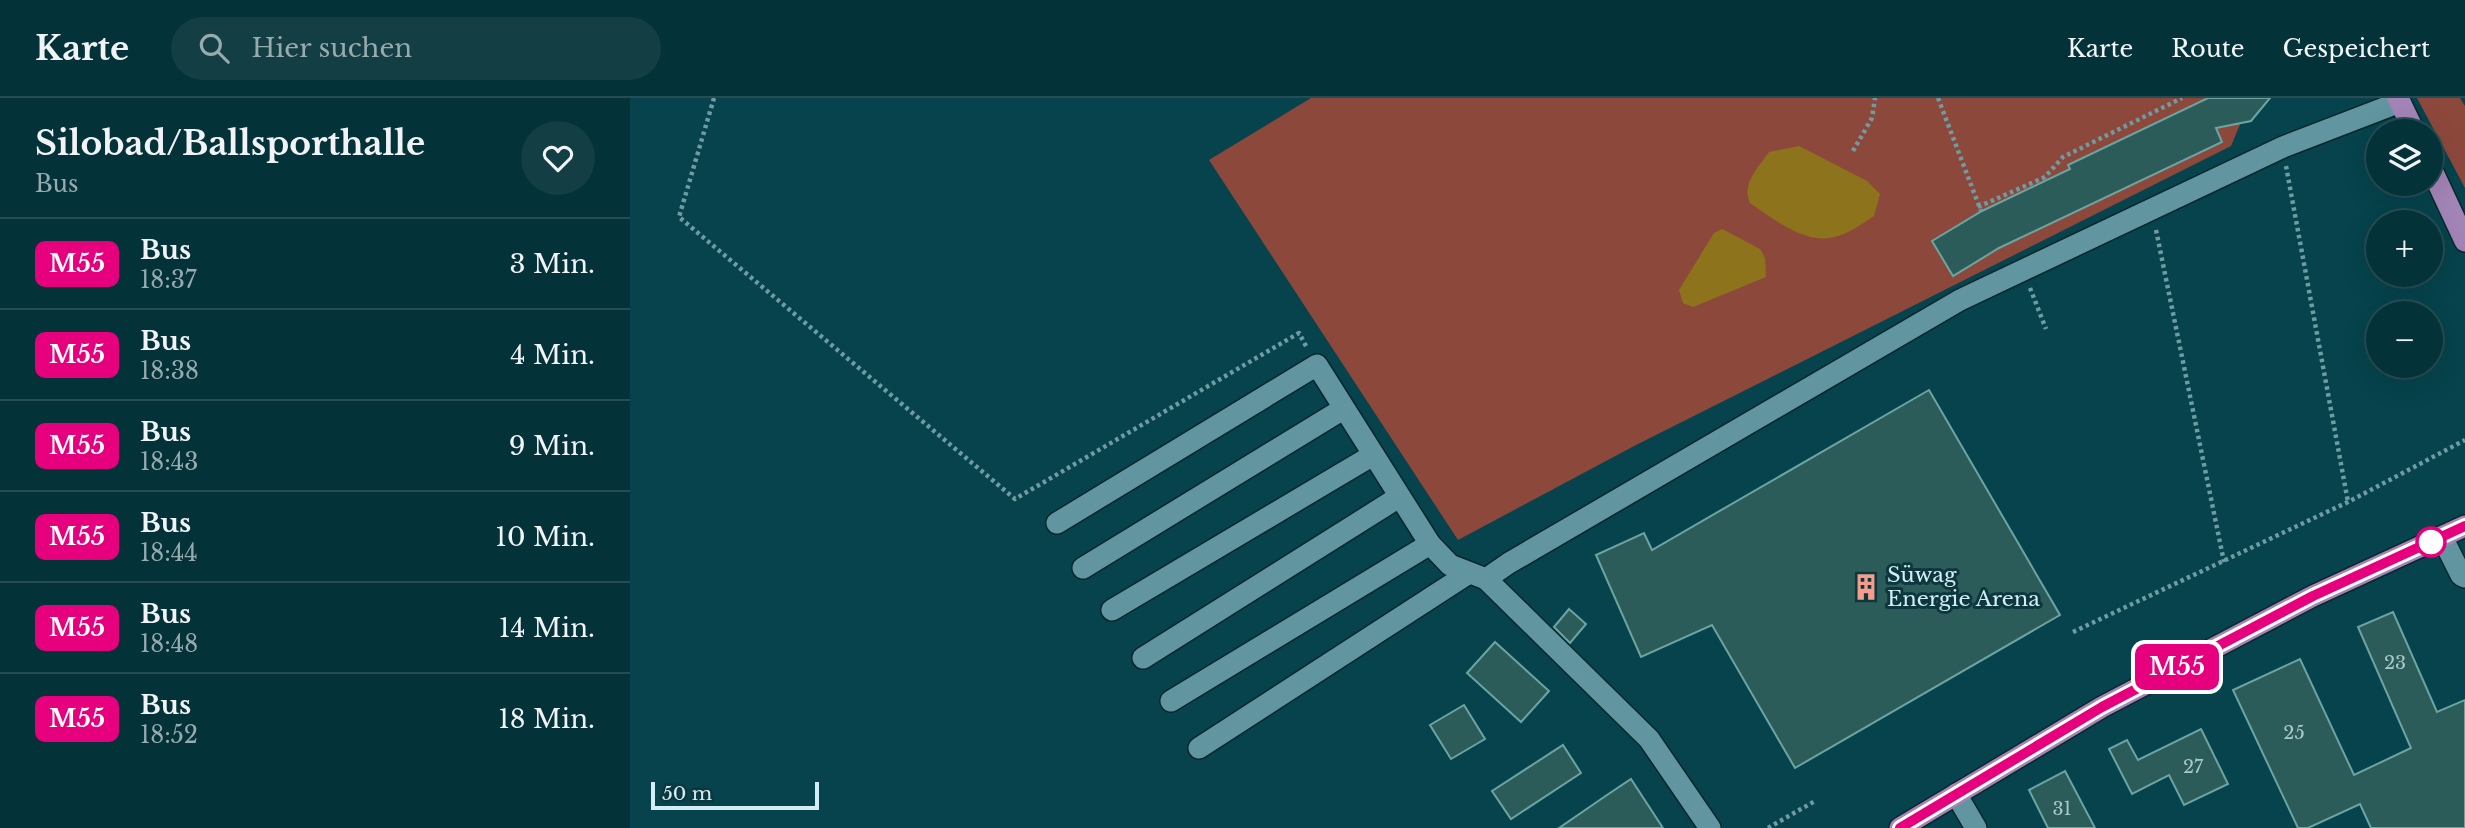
<!DOCTYPE html>
<html lang="de">
<meta charset="utf-8">
<style>
:root{--surface:#043239;--page:#123e44;--text:#f1f3f6;--muted:#97aaae;--line:#254d53}
body{margin:0;font-family:"Libre Baskerville",serif;background:var(--page);color:var(--text);height:100vh;display:flex;flex-direction:column;font-size:26px;white-space:nowrap}
*{box-sizing:border-box;margin:0}
p{font-size:23px;color:var(--muted)}
.icon{flex:none;width:38px;height:38px;fill:none;stroke:currentColor;stroke-width:2;stroke-linecap:round;stroke-linejoin:round}
.map{position:relative;flex:1;overflow:hidden}
.details{display:flex;flex-direction:column;background:var(--surface);width:630px}
.details>*{flex:none}
.badge{padding:0 14px;border-radius:10px;font-size:24px;line-height:46px}
.controls{position:absolute;left:1736px;top:21px;display:grid;gap:14px}
.controls a{display:grid;place-items:center;width:77px;height:77px;border-radius:50%;background:var(--surface);box-shadow:0 7px 28px #0002,0 0 0 2px var(--line);font-size:35px}
.scale{position:absolute;left:21px;bottom:18px;width:168px;box-sizing:border-box;padding-left:7px;border:4px solid #d2edf3;border-top:0;font-size:19px;line-height:24px;white-space:nowrap;color:#d2edf3;-webkit-text-stroke:5px #0d373e;paint-order:stroke}
.map>.badge{position:absolute;translate:-50% -50%;box-shadow:0 0 0 4px #fff}
.round{display:grid;place-items:center;flex:none;width:74px;height:74px;border-radius:37px;background:var(--page)}
.overview{display:flex;align-items:center;justify-content:space-between;height:119px;padding:0 35px}
h1{font-size:33px;font-weight:700;line-height:52px}
ul{padding:0;list-style:none}
li{display:flex;align-items:center;gap:21px;height:91px;padding:0 35px;border-top:2px solid var(--line)}
li div{flex:1}
li b{display:block;font-size:26px}
li em{font-style:normal}
li .badge{min-width:77px;font-weight:700;text-align:center}
header{display:flex;align-items:center;gap:42px;box-sizing:border-box;height:98px;padding:0 35px;background:var(--surface);border-bottom:2px solid var(--line)}
header strong{font-size:33px}
nav{display:flex;gap:38px;margin-inline-start:auto;font-size:24px}
.search{width:490px;height:63px;background:var(--page);display:flex;align-items:center;gap:18px;box-sizing:border-box;padding:0 24px;border-radius:38px;color:var(--muted);font-size:26px}
main{display:flex;flex:1;min-height:0}
.map>svg:first-child{display:block}
.green{fill:#8d483c}
.water{fill:#8d731b}
.building{fill:#2c5c5a;stroke:#6ca4a1;stroke-width:2}
.lines{fill:none;stroke-linecap:round;stroke-linejoin:round}
.minor-casing{stroke:#0a272c;stroke-width:24}
.major-casing{stroke:#0a272c;stroke-width:24}
.path{stroke:#6f9ba2;stroke-width:4.5;stroke-dasharray:3.5 3.5;stroke-linecap:butt}
.minor{stroke:#6196a1;stroke-width:21}
.major{stroke:#a284b6;stroke-width:21}
.line-casing{stroke:#fff;stroke-width:16}
.line{stroke:#e6007e;stroke-width:10}
.stop-dot{fill:#fff;stroke:#e6007e;stroke-width:3.5}
.labels{text-anchor:middle;dominant-baseline:central;stroke-width:6;stroke-linejoin:round;paint-order:stroke}
.number-label{font-size:18px;fill:#a8c9cd}
.poi-label{font-size:21px;fill:#d2edf3;stroke:#0d373e;text-anchor:start}
</style>
<header>
<strong>Karte</strong>
<div class="search"><svg class="icon" aria-label="search" viewBox="0 0 24 24"><circle cx="10" cy="10" r="6"/><path d="M15 15l6 6"/></svg>Hier suchen</div>
<nav><a>Karte</a><a>Route</a><a>Gespeichert</a></nav>
</header>
<main>
<section class="details">
<div class="overview"><div><h1>Silobad/Ballsporthalle</h1><p>Bus</p></div><a class="round"><svg class="icon" aria-label="heart" viewBox="0 0 24 24"><path d="M12 20l-8-8c-3-5 5-10 8-4 3-6 11-1 8 4z"/></svg></a></div>
<ul>
<li><span class="badge" style="background:#e6007e;color:#fff">M55</span><div><b>Bus</b><p>18:37</p></div><em>3 Min.</em></li>
<li><span class="badge" style="background:#e6007e;color:#fff">M55</span><div><b>Bus</b><p>18:38</p></div><em>4 Min.</em></li>
<li><span class="badge" style="background:#e6007e;color:#fff">M55</span><div><b>Bus</b><p>18:43</p></div><em>9 Min.</em></li>
<li><span class="badge" style="background:#e6007e;color:#fff">M55</span><div><b>Bus</b><p>18:44</p></div><em>10 Min.</em></li>
<li><span class="badge" style="background:#e6007e;color:#fff">M55</span><div><b>Bus</b><p>18:48</p></div><em>14 Min.</em></li>
<li><span class="badge" style="background:#e6007e;color:#fff">M55</span><div><b>Bus</b><p>18:52</p></div><em>18 Min.</em></li>
</ul>
</section>
<div class="map">
<svg width="1835" height="730" viewBox="0 0 1835 730">
<rect width="100%" height="100%" fill="#06434c"/>
<g class="green">
<path d="M681,0H1621L1601,48L1006,347L828,442L579,62Z"/>
<path d="M1787,0H1830L1835,8V90Z"/>
</g>
<g class="water">
<path d="M1169,48L1237,83L1250,96L1244,118C1230,127 1216,138 1199,140C1172,144 1142,120 1120,105C1111,86 1128,70 1139,54Z"/>
<path d="M1092,131L1130,151L1135,160L1136,179L1063,209L1053,205L1049,192L1084,135Z"/>
</g>
<g class="building">
<path d="M1578,0H1640L1621,23L1586,30L1592,44L1369,150L1323,178L1302,143L1352,113L1440,71L1438,67Z"/>
<path d="M1299,292L1430,517L1165,670L1082,527L1011,559L966,457L1014,435L1022,452Z"/>
<path d="M939,511L956,526L940,545L924,529Z"/>
<path d="M1763,514L1807,614L1835,602V730H1741L1730,706L1678,730H1668L1603,592L1670,561L1724,677L1781,650L1728,529Z"/>
<path d="M865,544L919,593L891,624L837,575Z"/>
<path d="M834,607L855,641L821,661L800,627Z"/>
<path d="M1571,631L1598,686L1554,707L1539,677L1502,696L1479,651L1497,642L1508,662Z"/>
<path d="M933,647L951,675L881,721L862,693Z"/>
<path d="M1435,673L1465,730H1418L1399,692Z"/>
<path d="M1001,681L1033,730H929L977,697Z"/>
</g>
<g class="lines">
<defs>
<g id="minor">
<path d="M427,425L687,267L800,446L820,467L856,481L1019,641L1080,730"/>
<path d="M1812,439L1831,477L1835,479"/>
<path d="M453,470L713,311"/>
<path d="M856,481L879,465L1330,202L1653,49L1770,4"/>
<path d="M482,512L743,357"/>
<path d="M513,560L769,399"/>
<path d="M541,603L800,446"/>
<path d="M569,650L839,475"/>
<path d="M1326,696L1346,730"/>
</g>
<g id="major">
<path d="M1768,0L1784,33"/>
<path d="M1801,70L1835,143"/>
<path d="M1270,730L1472,609L1683,498L1835,428"/>
</g>
</defs>
<use href="#minor" class="minor-casing"/>
<use href="#major" class="major-casing"/>
<g class="path">
<path d="M84,0L49,119L385,401L669,235L677,250"/>
<path d="M1308,0L1351,113"/>
<path d="M1223,53L1242,20L1245,0"/>
<path d="M1656,68L1718,404"/>
<path d="M1348,109L1415,79L1433,59L1552,0"/>
<path d="M1526,132L1594,464"/>
<path d="M1400,190L1416,231"/>
<path d="M1443,534L1718,404L1835,342"/>
<path d="M1138,730L1185,703"/>
</g>
<use href="#minor" class="minor"/>
<use href="#major" class="major"/>
</g>
<g class="lines">
<defs>
<path id="line" d="M1270,730L1472,609L1683,498L1835,428"/>
</defs>
<use href="#line" class="line-casing"/>
<use href="#line" class="line"/>
</g>
<defs>
<symbol id="building-bare" viewBox="-9 -9 18 18"><path d="M-4-6H4V6H1V3H-1V6H-4ZM-2.5-4.3h1.7v1.8h-1.7ZM.8-4.3h1.7v1.8H.8ZM-2.5-1h1.7V.8h-1.7ZM.8-1h1.7V.8H.8Z" fill="#f49d8d" stroke="#0d373e" stroke-width="2.5" paint-order="stroke"/></symbol>
</defs>
<g fill-rule="evenodd">
<use href="#building-bare" x="1217" y="470" width="38" height="38"/>
</g>
<circle class="stop-dot" cx="1801" cy="444" r="14"/>
<g class="labels">
<g class="number-label">
<text x="1765" y="565">23</text>
<text x="1664" y="635">25</text>
<text x="1563" y="669">27</text>
<text x="1432" y="711">31</text>
</g>
<g class="poi-label">
<text x="1257" y="477">Süwag<tspan x="1257" dy="24">Energie Arena</tspan></text>
</g>
</g>
</svg>
<div class="controls">
<a><svg class="icon" aria-label="layers" viewBox="0 0 24 24"><path d="M12 4l9 5-9 5-9-5zM3 14l9 5 9-5"/></svg></a>
<a>+</a>
<a>−</a>
</div>
<div class="scale">50 m</div>
<b class="badge" style="left:1547px;top:569px;background:#e6007e;color:#fff">M55</b>
</div>
</main>
